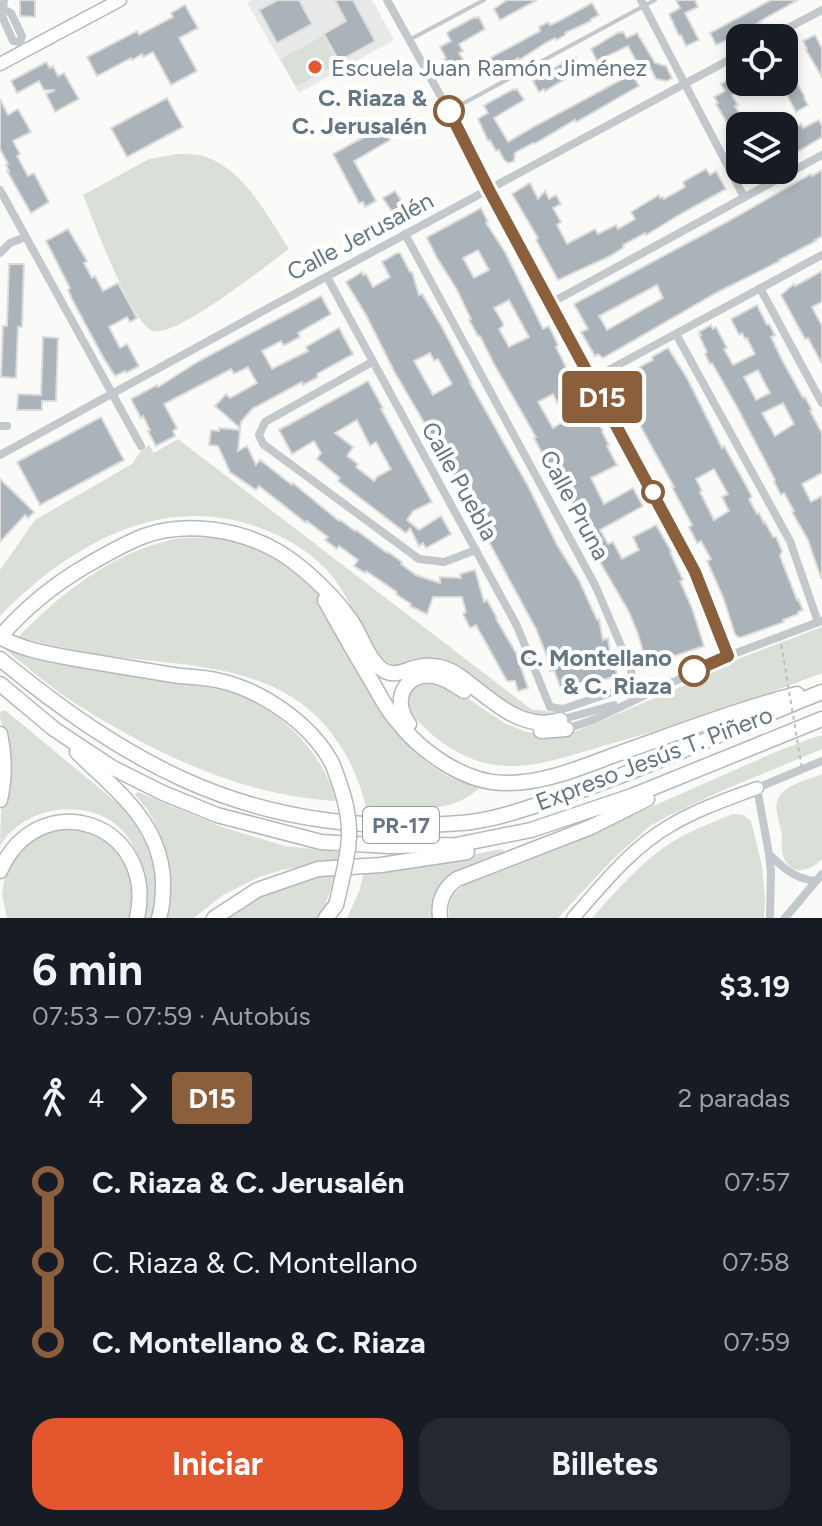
<!DOCTYPE html>
<html lang="es">
<meta charset="utf-8">
<style>
:root{--surface:#171b24;--page:#242831;--text:#f1f3f6;--muted:#9ea1a6;--accent:#e4572e}
body{margin:0;font-family:Figtree,sans-serif;background:var(--page);color:var(--text);height:100vh;display:flex;flex-direction:column;font-size:30px;white-space:nowrap}
*{box-sizing:border-box;margin:0}
p{font-size:26px;color:var(--muted)}
.icon{flex:none;width:44px;height:44px;fill:none;stroke:currentColor;stroke-width:2;stroke-linecap:round;stroke-linejoin:round}
.map{position:relative;height:918px;overflow:hidden}
.side{display:flex;flex-direction:column;background:var(--surface);flex:1}
.side>*{flex:none}
.badge{padding:0 16px;border-radius:6px;font-size:28px;line-height:52px}
.controls{position:absolute;left:726px;top:24px;display:grid;gap:16px}
.controls a{display:grid;place-items:center;width:72px;height:72px;border-radius:16px;background:var(--surface);box-shadow:0 4px 12px #0003;font-size:40px}
.map>.badge{position:absolute;translate:-50% -50%;box-shadow:0 0 0 4px #fff}
.legs{display:flex;align-items:center;gap:12px;height:88px;padding:0 32px;font-size:26px}
.legs p{margin-inline-start:auto}
.headline{display:flex;align-items:center;justify-content:space-between;height:136px;padding:0 32px}
h1{font-size:44px;font-weight:700;line-height:60px}
.action{display:flex;gap:16px;margin-top:auto;padding:16px 32px}
.action a{flex:1;height:92px;border-radius:24px;background:var(--accent);color:#fff;font-size:32px;font-weight:700;line-height:92px;text-align:center}
.action a+a{background:var(--page);color:var(--text)}
ul{padding:0 32px;list-style:none}
li{display:flex;align-items:center;gap:28px;height:80px;font-size:30px}
li i{display:grid;place-items:center;width:12px;height:100%;margin:0 10px;background:currentColor}
li i::after{content:'';width:20px;height:20px;margin:-10px;border:6px solid;border-radius:50%;background:var(--surface)}
li p{margin-inline-start:auto}
li:first-child i{background:linear-gradient(#0000 50%,currentColor 0)}
li:last-child i{background:linear-gradient(currentColor 50%,#0000 0)}
.map>svg:first-child{display:block}
.built{fill:#e8e9e9}
.green{fill:#dadfd7}
.building{fill:#aab3b9;stroke:#dcdcda;stroke-width:2;fill-rule:evenodd}
.lines{fill:none;stroke-linecap:round;stroke-linejoin:round}
.secondary-casing{stroke:#b3babf;stroke-width:15}
.highway-casing{stroke:#b4b9bd;stroke-width:17}
.lane{stroke:#c3c8cc;stroke-width:4}
.street{stroke:#c3c8cc;stroke-width:8}
.secondary{stroke:#fff;stroke-width:12}
.highway{stroke:#fff;stroke-width:14}
.highway-bridge-casing{stroke:#b4b9bd;stroke-width:17;stroke-linecap:butt}
.path-bridge{stroke:#bbbfc2;stroke-width:2;stroke-dasharray:4 4;stroke-linecap:butt}
.highway-bridge{stroke:#fff;stroke-width:14}
.line-1-casing{stroke:#fff;stroke-width:18}
.line-1{stroke:#8b5e3c;stroke-width:12}
.poi-dot{fill:#e4572e;stroke:#fff;stroke-width:3}
.stop-1-dot{fill:#fff;stroke:#8b5e3c;stroke-width:4}
.labels{text-anchor:middle;dominant-baseline:central;stroke-width:8;stroke-linejoin:round;paint-order:stroke}
.shield{fill:#fff;stroke:#939fa8;stroke-width:2}
.shield-label{font-size:22px;font-weight:bold;fill:#657683}
.poi-label{font-size:24px;fill:#657683;stroke:#fff;text-anchor:start}
.stop-label{font-size:24px;font-weight:bold;fill:#657683;stroke:#fff;text-anchor:end}
.street-label{font-size:24px;fill:#657683;stroke:#fff}
</style>
<div class="map">
<svg width="822" height="918" viewBox="0 0 822 918">
<rect width="100%" height="100%" fill="#fafaf8"/>
<path class="built" d="M252,0H372L394,40L299,93L247,3Z"/>
<g class="green">
<path d="M323,36L338,64L296,87L281,59Z"/>
<path d="M177,154C185,154 195,154 203,156C244,168 267,216 289,249C267,265 176,338 153,331C131,324 93,219 83,195L149,159Z"/>
<path d="M178,439L531,709L567,714C559,716 551,719 543,718C513,714 488,692 464,675C458,671 451,664 444,661C424,653 400,674 386,661C359,636 352,596 326,569C307,550 286,537 260,528C161,491 69,546 0,616V570L35,520L132,464L140,452L149,445L154,453Z"/>
<path d="M217,537C248,545 276,552 301,574C315,587 325,608 334,625C365,679 389,743 446,775C457,781 470,783 481,786C453,816 404,809 366,807C359,778 348,754 329,730C272,660 178,667 96,654C70,650 44,643 18,637C62,593 111,553 174,539C187,537 203,538 217,537Z"/>
<path d="M822,627V673C750,701 677,726 603,746C568,756 532,770 496,765C459,760 428,735 406,707L410,687L431,680L461,694L506,724L527,732L548,736L571,733L594,724L699,679L738,659Z"/>
<path d="M10,647L98,669L241,693C285,717 323,752 336,801C243,796 153,753 75,703C51,688 29,668 7,651Z"/>
<path d="M2,711H6L121,806C139,828 156,856 157,886C157,897 155,908 153,918H142C148,889 144,854 123,831C90,796 24,805 0,846C0,812 5,778 5,744C6,733 0,723 0,713Z"/>
<path d="M818,736H822V749L719,792L670,815L650,826L612,860L558,918H449C448,900 452,894 467,883L576,840L778,751Z"/>
<path d="M822,774V859C810,872 789,877 783,855C781,849 782,842 782,836C781,822 770,805 782,793C791,783 810,779 822,774Z"/>
<path d="M138,792L222,827L285,846L339,852L338,861L282,870L259,877L223,895L194,918H166C167,878 171,851 150,814C146,806 139,801 135,794Z"/>
<path d="M733,814L743,815L751,821L762,866L765,899L764,918H592C615,892 640,863 669,844C689,831 711,823 733,814Z"/>
<path d="M58,827C73,828 88,829 101,836C132,852 139,887 130,918H7L2,895L5,873L14,857L38,834Z"/>
<path d="M502,849L504,852L501,856L458,874L434,918H347L360,889L364,871L422,864Z"/>
<path d="M336,872L325,906L318,918H222L240,905L283,883Z"/>
</g>
<g class="building">
<path d="M20,0H35V17L20,16Z"/>
<path d="M278,0H299L312,24L277,43L259,10Z"/>
<path d="M335,0H353L375,41L339,61L324,34L346,21Z"/>
<path d="M507,0H537L500,20L494,9Z"/>
<path d="M676,0H695L698,7L685,13L699,40L686,46L681,35L679,36L669,14L680,8Z"/>
<path d="M771,0H798L760,21L761,22L734,35L733,37L737,44L732,47L727,40L716,45L710,33Z"/>
<path d="M592,3L599,15L591,19V21L565,33V35L556,40L555,38L547,42L519,60L518,58L493,74L492,72L484,77L477,65L540,31L539,27L548,22L550,25L557,22Z"/>
<path d="M185,5L198,28L179,38L197,71L171,85L153,52L143,57L142,54L132,60L131,58L97,76L87,57L137,31L139,35L173,17L171,13Z"/>
<path d="M475,17L476,18L479,17L485,29L459,44L463,51L459,53L470,72L457,79L444,59L446,58L440,47L451,41L447,34L449,31Z"/>
<path d="M619,32V33L623,32L627,38L637,33L655,63L666,66L672,78L667,81L656,79L650,67L642,72L628,46L597,61L591,49Z"/>
<path d="M815,35L822,48V77L806,50L807,49L803,41Z"/>
<path d="M576,57L582,69L545,91L544,89L539,92L533,81L569,59V61Z"/>
<path d="M784,61L805,97L804,98L808,105L796,112L780,82H784Z"/>
<path d="M46,62L50,68L53,66L58,76L64,73L79,99L55,112L46,94L55,90H44L39,81L17,93L11,81Z"/>
<path d="M632,74L639,86L576,122L575,120L534,144L533,143L515,153L514,161L509,163L504,160L499,150L496,151L490,140L488,141L478,119L488,113L484,106L488,103L514,89L515,90L517,89L524,100L494,118L508,142L535,126Z"/>
<path d="M740,74V82H755L732,95L738,105L735,106L746,126H740V145L716,104L718,103L714,97L725,91L721,84Z"/>
<path d="M167,98L183,127L127,157L111,128Z"/>
<path d="M0,99L8,115L18,109L31,132L13,141L20,154L17,156L28,176L34,173L49,202L31,213L7,171H9L6,165L8,164L0,149Z"/>
<path d="M819,120L822,126V137L784,160V133L801,124L803,128Z"/>
<path d="M383,128L390,140L354,161L376,201L365,207L363,202L359,203L333,154L375,131L377,135Z"/>
<path d="M706,169L710,175L716,171L726,189L684,212L646,235L645,233L623,245L624,247L610,256L558,280L536,240L538,238L512,194L530,183L538,199L545,191L549,199L556,195L561,204L553,208L561,222L557,225L567,244L595,229L598,234L616,225L618,229L635,219L631,212L659,195L660,198L663,197L664,199L685,187L683,182Z"/>
<path d="M822,170V236L815,240L816,241L779,260L780,261L716,293L603,358L598,354L595,356L581,332L588,329L574,304L725,223L811,174L812,176ZM657,285L663,298L607,330L599,316Z"/>
<path d="M395,191L408,211L396,218L383,198Z"/>
<path d="M481,208L488,222L486,223L505,252L543,329L549,326L558,345L556,347L587,410L589,409L603,431L602,432L609,445L607,446L617,465L591,478L604,504L633,488L643,506L600,530L608,544L613,542L622,559L639,550L633,537L656,525L671,551L670,552L683,580L680,581L692,608L704,646L647,665L638,634L629,612L593,550L574,514L578,512L564,495L567,493L555,478L534,438L536,437L494,364L480,336H478L469,320L471,319L456,288L437,258L427,238L429,236ZM478,250L489,270L474,278L463,258ZM509,300L529,337L509,347L499,329L503,326V323L494,308ZM553,394L566,420L553,428L538,402Z"/>
<path d="M68,229L87,261L84,263L92,278L95,276L103,291L118,283L137,318L130,322L127,317L109,327L120,348L127,344L139,366L126,373L125,371L115,376L103,357L72,299L68,290L70,288L46,241Z"/>
<path d="M397,253H400L410,272H412L419,295L422,294L443,329L471,383H470L528,486L557,545L579,580L597,620L599,619L603,640L608,638L611,659L612,658L617,674L612,677L592,683H590L589,680L561,689L554,670L550,671L547,660L548,659L536,629L489,542L487,538L489,537L483,526L484,525L476,510L472,512L442,453L394,371L366,315L346,282L362,272L363,275L366,274L373,287L390,277L382,262ZM430,353L434,361L438,359L452,384L433,395L414,361Z"/>
<path d="M9,264H24L22,327H18L16,378L1,377L3,326H7Z"/>
<path d="M822,271V302L812,307L822,326V364L808,338L805,339L781,295L794,284L795,286Z"/>
<path d="M321,296L331,314L298,333L300,337L287,344L283,345L281,341L262,351L272,369L308,351L306,347L339,328L353,354L317,374L318,377L303,385L302,382L252,409L241,422L240,428L215,406L226,394L230,398L257,383L248,367L234,374L231,369L164,404L177,428L173,431L175,436L156,446L148,431L150,430L143,416L141,418L131,399L157,385L158,387L199,361Z"/>
<path d="M757,305L767,325L769,324L775,335L771,337L781,358L803,398L805,397L812,410L810,411L822,433V473L802,484L811,502L822,496V578H821L808,540L792,512L794,511L784,493L781,495L774,482L775,480L736,405L712,363L710,364L705,354L707,352L699,335H701L699,332L711,325L713,329L716,327L727,348L724,349L733,365L755,354L747,338L745,339L742,333L739,335L731,319ZM758,370L770,393L756,400L744,377ZM783,403L794,424L775,436L762,413Z"/>
<path d="M43,337L58,338L56,401H42V410H17L18,394L41,395Z"/>
<path d="M668,348L687,378L722,448L724,446L742,478L752,497L749,499L757,514L759,513L764,523L765,522L773,537H776L782,551L780,556L797,600L798,599L803,610L798,612V614L783,620L784,622L742,637H738L735,634L723,597L707,561L711,559L701,541L697,543L689,527L692,525L672,487H674L615,380L653,360L652,357ZM714,469L728,494L722,497L729,511L714,520L700,492L702,491L696,479Z"/>
<path d="M368,381L383,408L381,409L432,502L413,511L407,520L419,530L441,516L451,534L426,548L423,543L419,546L410,528L406,533L338,481L340,478L317,459L321,453L314,441L292,454L279,430ZM357,420L370,446L376,442L391,469L377,477L374,481L356,467L358,464L347,456L353,447L335,433Z"/>
<path d="M101,417L124,460L40,505L17,462Z"/>
<path d="M219,428L240,430L238,451L247,446L256,465L260,460L292,485L293,483L339,521L340,520L355,531L356,530L387,553L388,552L402,562L401,564L416,575L440,583V577L461,578L460,574L475,570L484,602L487,600L497,618L496,619L516,653L528,688L518,691L515,681H507L476,625L470,628L463,614L466,612L462,597H433L427,614L410,606L411,604L396,594L397,592L366,571L365,573L354,566L358,560L339,546L337,549L325,540L328,537L307,521L306,523L259,486L256,490L230,472L218,446L209,445L211,430L219,431Z"/>
<path d="M0,479L34,512L28,518L25,515L0,542Z"/>
</g>
<g class="lines">
<defs>
<g id="secondary">
<path d="M0,64L120,0"/>
<path d="M573,918C603,884 631,848 671,825C698,809 728,799 757,788"/>
</g>
<g id="highway">
<path d="M325,600C340,627 355,654 371,680C379,694 386,709 397,721C421,752 465,783 505,783C543,784 582,767 617,754C677,733 736,710 797,694"/>
<path d="M0,637C25,608 52,586 84,567C103,556 123,544 144,536C187,521 240,529 279,552C291,559 303,569 313,578C326,590 340,605 350,619C361,634 367,659 383,670C395,678 407,669 418,667C433,664 446,667 458,675C488,696 520,733 560,720"/>
<path d="M0,637C23,650 50,654 76,659C108,664 141,670 173,675C187,677 202,677 216,680C261,689 310,723 332,763"/>
<path d="M0,659C122,759 235,825 398,825C422,825 447,825 471,822C502,818 533,806 564,796C652,767 736,726 822,692"/>
<path d="M0,684L54,729L113,768L163,793L217,815L321,842L389,846L456,845L531,830L632,796L822,719"/>
<path d="M409,724C391,701 404,672 434,676C446,678 455,685 464,691"/>
<path d="M541,731L566,729"/>
<path d="M0,734C5,756 5,778 0,800"/>
<path d="M77,752C115,790 160,821 163,880C163,893 163,906 159,918"/>
<path d="M0,871C39,783 158,822 137,918"/>
<path d="M214,918L257,890L318,869L381,865L467,852"/>
<path d="M326,918L336,905"/>
<path d="M440,918C438,902 443,889 457,879L591,827L647,799"/>
</g>
</defs>
<use href="#secondary" class="secondary-casing"/>
<use href="#highway" class="highway-casing"/>
<g class="lane">
<path d="M409,40L484,0"/>
<path d="M449,111L655,0"/>
</g>
<g class="street">
<path d="M4,0L2,16L13,41L20,42"/>
<path d="M387,0L449,111L489,190L695,572L728,656"/>
<path d="M641,0L744,197"/>
<path d="M3,9L11,13L22,36L20,42L24,51"/>
<path d="M769,38L822,10"/>
<path d="M0,190L141,446"/>
<path d="M0,253L10,243L25,237"/>
<path d="M327,277L517,626L550,707L563,709L625,688L632,679L631,669L595,585L405,234"/>
<path d="M760,288L822,403"/>
<path d="M551,303L822,155"/>
<path d="M676,334L790,541L818,622"/>
<path d="M372,362L265,422L259,435L263,444L419,559L444,562L476,550"/>
<path d="M592,379L822,255"/>
<path d="M0,426H7"/>
<path d="M0,455L274,305L740,54"/>
<path d="M560,720L614,705"/>
<path d="M566,729L593,720L728,656L821,621"/>
<path d="M769,855L771,871L770,918"/>
<path d="M816,881C795,879 783,868 769,854L757,788L822,761"/>
<path d="M785,918L822,874"/>
</g>
<use href="#secondary" class="secondary"/>
<use href="#highway" class="highway"/>
<defs>
<path id="highway-bridge" d="M332,763C341,786 350,811 349,837C348,859 341,883 336,905"/>
</defs>
<use href="#highway-bridge" class="highway-bridge-casing"/>
<path class="path-bridge" d="M780,637L802,769"/>
<use href="#highway-bridge" class="highway-bridge"/>
</g>
<g class="lines">
<defs>
<path id="line-1" d="M449,111L489,190L695,572L728,656L694,671"/>
</defs>
<use href="#line-1" class="line-1-casing"/>
<use href="#line-1" class="line-1"/>
</g>
<circle class="poi-dot" cx="315" cy="67" r="8"/>
<g class="stop-1-dot">
<circle cx="449" cy="111" r="14"/>
<circle cx="653" cy="492" r="10"/>
<circle cx="694" cy="671" r="14"/>
</g>
<g class="labels">
<rect class="shield" x="363" y="807" width="76" height="36" rx="6"/>
<g class="shield-label">
<text x="401" y="825">PR-17</text>
</g>
<g class="poi-label">
<text x="331" y="67">Escuela Juan Ramón Jiménez</text>
</g>
<g class="stop-label">
<text x="427" y="97">C. Riaza &amp;<tspan x="427" dy="28">C. Jerusalén</tspan></text>
<text x="672" y="657">C. Montellano<tspan x="672" dy="28">&amp; C. Riaza</tspan></text>
</g>
<g class="street-label">
<text transform="translate(360 236) rotate(-28)">Calle Jerusalén</text>
<text transform="translate(460 481) rotate(61)">Calle Puebla</text>
<text transform="translate(575 505) rotate(62)">Calle Pruna</text>
<text transform="translate(654 758) rotate(-21)">Expreso Jesús T. Piñero</text>
</g>
</g>
</svg>
<div class="controls">
<a><svg class="icon" aria-label="locate" viewBox="0 0 24 24"><circle cx="12" cy="12" r="6"/><path d="M12 2v4M12 18v4M2 12h4M18 12h4"/></svg></a>
<a><svg class="icon" aria-label="layers" viewBox="0 0 24 24"><path d="M12 4l9 5-9 5-9-5zM3 14l9 5 9-5"/></svg></a>
</div>
<b class="badge" style="left:602px;top:397px;background:#8b5e3c;color:#fff">D15</b>
</div>
<section class="side">
<div class="headline"><div><h1>6 min</h1><p>07:53 – 07:59 · Autobús</p></div><b>$3.19</b></div>
<div class="legs"><svg class="icon" aria-label="walk" viewBox="0 0 24 24"><circle cx="13" cy="4" r="2"/><path d="M13 8l-2 6 4 7M11 14l-3 7M7 12l3-4h3l4 4"/></svg>4<svg class="icon" aria-label="forward" viewBox="0 0 24 24"><path d="M9 5l7 7-7 7"/></svg><b class="badge" style="background:#8b5e3c;color:#fff">D15</b><p>2 paradas</p></div>
<ul>
<li><i style="color:#8b5e3c"></i><b>C. Riaza &amp; C. Jerusalén</b><p>07:57</p></li>
<li><i style="color:#8b5e3c"></i><span>C. Riaza &amp; C. Montellano</span><p>07:58</p></li>
<li><i style="color:#8b5e3c"></i><b>C. Montellano &amp; C. Riaza</b><p>07:59</p></li>
</ul>
<div class="action"><a>Iniciar</a><a>Billetes</a></div>
</section>
